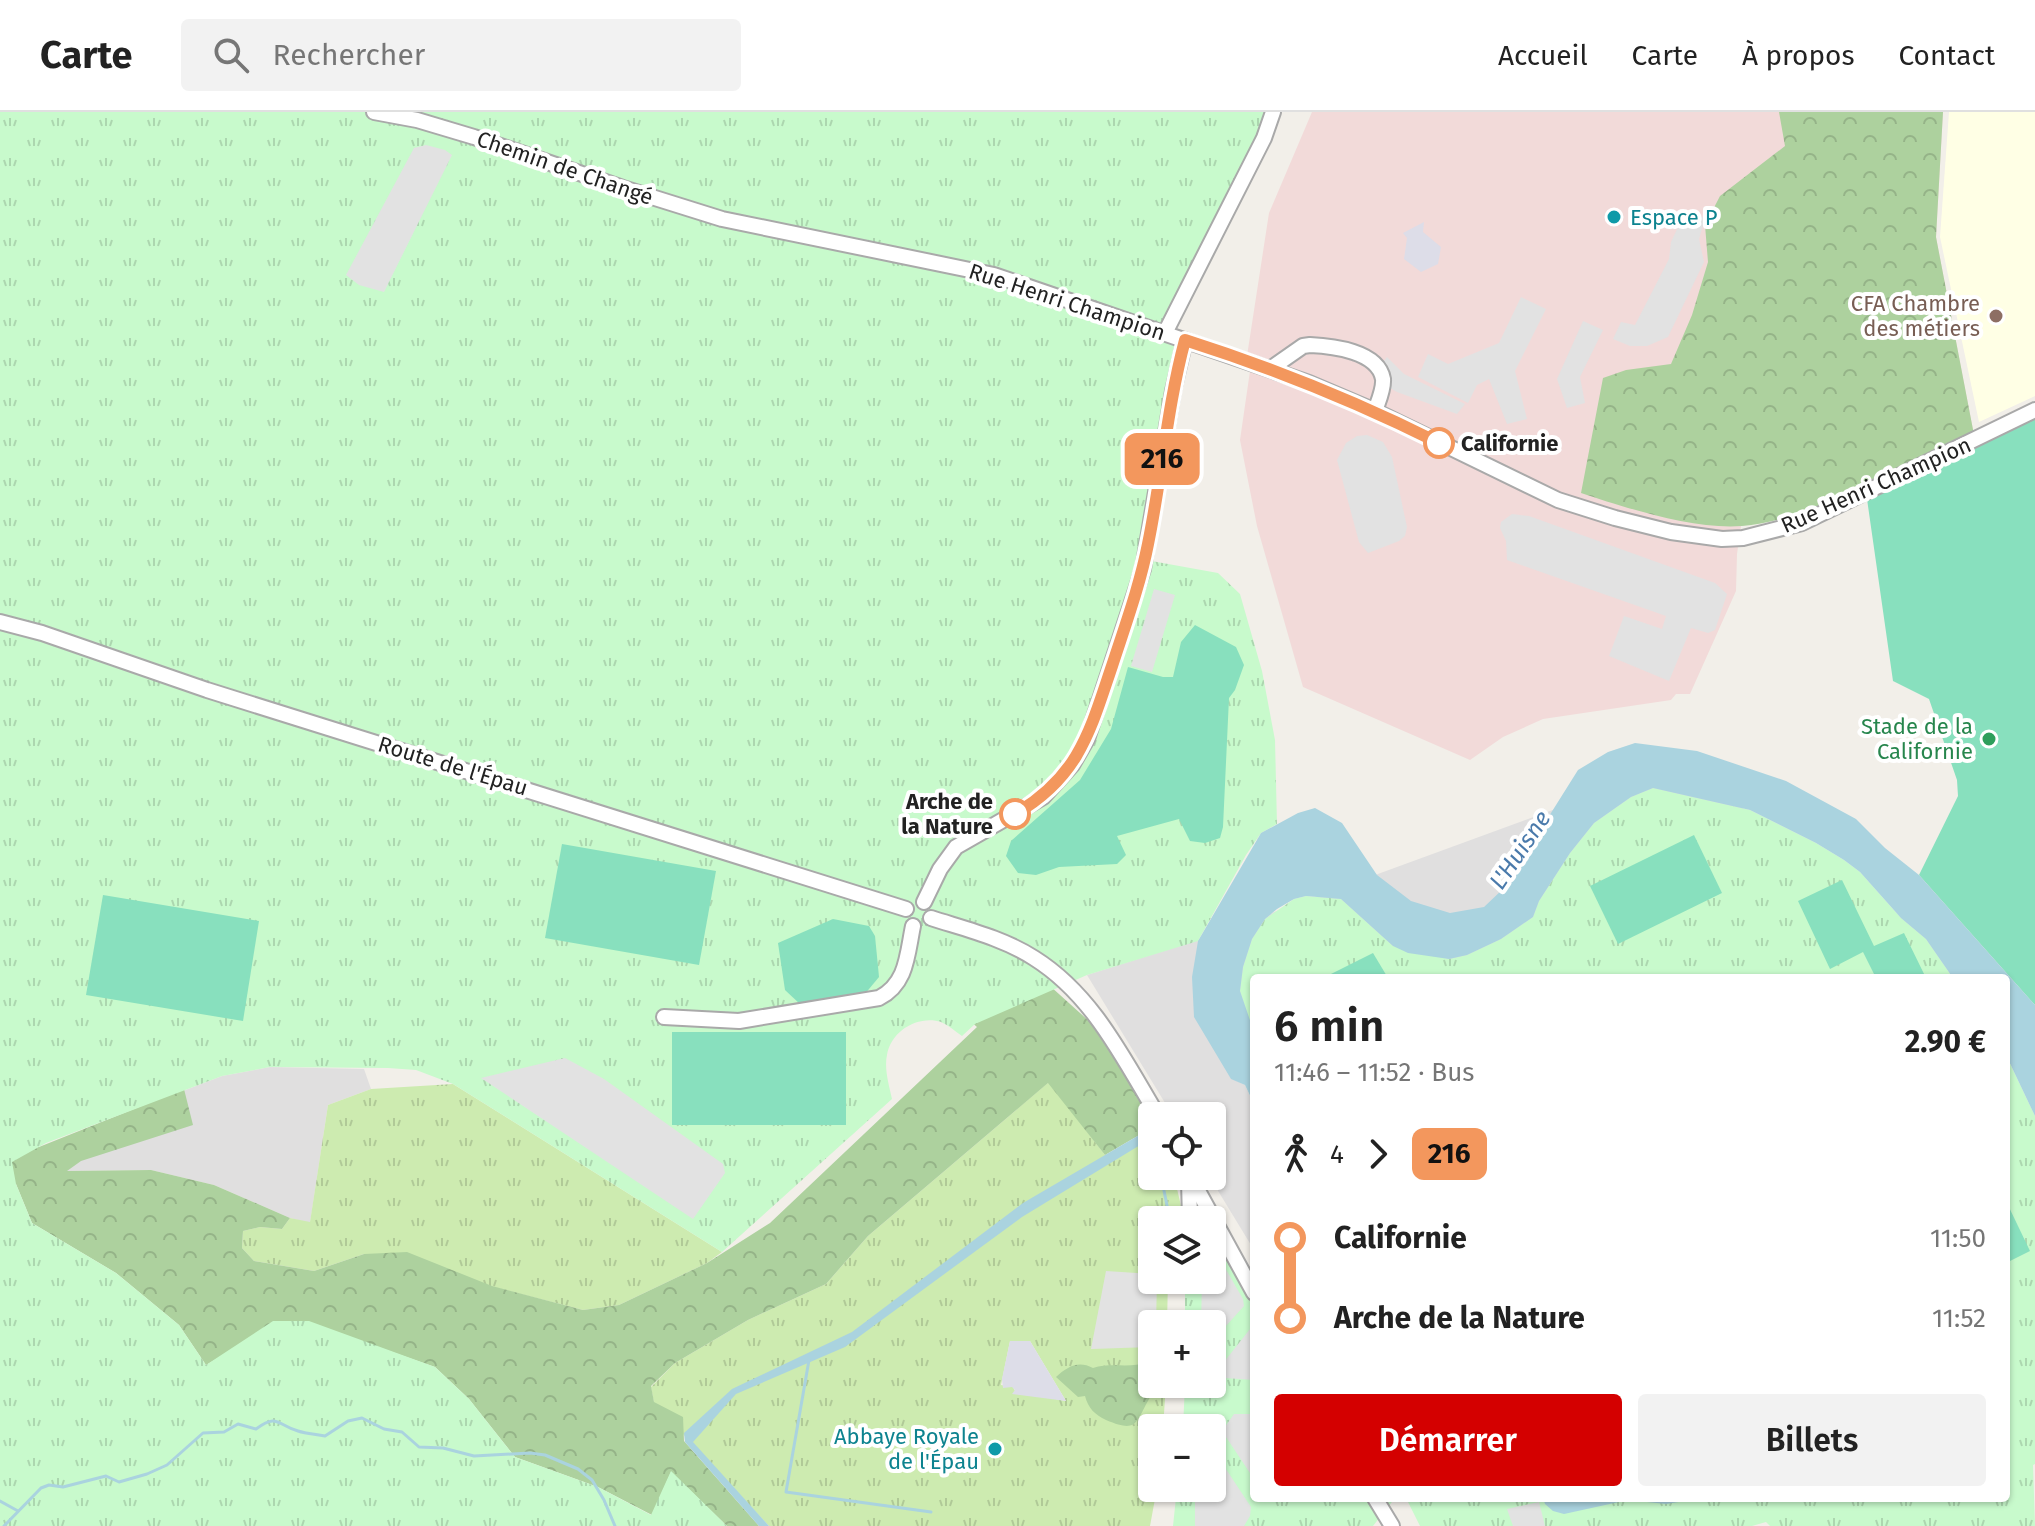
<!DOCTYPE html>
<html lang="fr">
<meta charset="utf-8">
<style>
:root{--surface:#fff;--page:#f2f2f2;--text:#222;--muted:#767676;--line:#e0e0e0;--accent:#d40000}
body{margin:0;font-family:"Fira Sans",sans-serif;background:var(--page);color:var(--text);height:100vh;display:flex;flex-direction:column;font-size:30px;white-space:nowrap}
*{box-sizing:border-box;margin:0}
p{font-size:26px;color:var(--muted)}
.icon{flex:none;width:44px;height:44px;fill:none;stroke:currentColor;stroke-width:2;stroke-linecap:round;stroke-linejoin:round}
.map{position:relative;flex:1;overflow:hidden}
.panel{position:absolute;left:1250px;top:862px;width:760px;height:528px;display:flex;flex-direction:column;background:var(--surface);border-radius:8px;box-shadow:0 2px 6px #0004}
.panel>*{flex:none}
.badge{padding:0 16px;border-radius:12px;font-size:28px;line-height:52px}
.tools{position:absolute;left:1138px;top:990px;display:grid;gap:16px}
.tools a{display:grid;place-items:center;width:88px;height:88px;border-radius:8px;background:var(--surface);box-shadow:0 2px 6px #0004;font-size:40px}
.map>.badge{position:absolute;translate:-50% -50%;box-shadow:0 0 0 4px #fff}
.legs{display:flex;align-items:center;gap:12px;height:88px;padding:0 24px;font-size:26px}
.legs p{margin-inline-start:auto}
.head{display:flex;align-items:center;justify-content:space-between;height:136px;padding:0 24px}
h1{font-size:44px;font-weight:600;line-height:60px}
.cta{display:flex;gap:16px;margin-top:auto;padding:16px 24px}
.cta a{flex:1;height:92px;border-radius:8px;background:var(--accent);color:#fff;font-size:32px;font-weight:600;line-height:92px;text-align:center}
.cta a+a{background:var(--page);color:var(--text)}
ul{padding:0 24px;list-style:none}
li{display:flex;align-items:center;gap:28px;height:80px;font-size:30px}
li i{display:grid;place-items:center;width:12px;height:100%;margin:0 10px;background:currentColor}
li i::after{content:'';width:20px;height:20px;margin:-10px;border:6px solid;border-radius:50%;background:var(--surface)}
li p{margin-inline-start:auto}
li:first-child i{background:linear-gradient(#0000 50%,currentColor 0)}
li:last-child i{background:linear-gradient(currentColor 50%,#0000 0)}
header{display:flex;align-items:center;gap:48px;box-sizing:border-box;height:112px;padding:0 40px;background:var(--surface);border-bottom:2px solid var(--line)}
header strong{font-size:38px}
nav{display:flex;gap:44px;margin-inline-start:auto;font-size:28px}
.search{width:560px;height:72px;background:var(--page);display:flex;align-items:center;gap:20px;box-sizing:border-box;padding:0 28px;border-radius:8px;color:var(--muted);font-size:30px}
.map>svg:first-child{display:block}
.residential{fill:#e0dfdf}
.commercial{fill:#f2dad9}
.education{fill:#ffffe5}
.grass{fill:url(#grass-tufts);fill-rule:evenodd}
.forest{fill:url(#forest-crowns)}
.park{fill:url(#park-tufts)}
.pitch{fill:#88e0be}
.parking{fill:#e2e2e2}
.plaza{fill:#dddde8}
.water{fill:#aad3df}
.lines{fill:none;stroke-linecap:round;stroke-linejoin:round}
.stream{stroke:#aad3df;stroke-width:3}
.minor-casing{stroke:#a9a9a9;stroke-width:18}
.minor{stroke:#fff;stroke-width:14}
.line-1-casing{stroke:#fff;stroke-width:18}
.line-1{stroke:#f3975d;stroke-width:12}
.culture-dot{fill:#0f9aa8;stroke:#fff;stroke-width:3}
.education-dot{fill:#8d6e63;stroke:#fff;stroke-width:3}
.stop-1-dot{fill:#fff;stroke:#f3975d;stroke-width:4}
.leisure-dot{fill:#2e9e5b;stroke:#fff;stroke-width:3}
.labels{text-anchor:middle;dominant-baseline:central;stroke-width:8;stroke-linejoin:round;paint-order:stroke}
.street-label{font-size:22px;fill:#222;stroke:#fff}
.culture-label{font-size:22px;fill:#0d838f;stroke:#fff;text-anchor:start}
.education-label{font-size:22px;fill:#785e54;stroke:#fff;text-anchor:end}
.stop-label{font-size:22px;font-weight:bold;fill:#222;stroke:#fff;text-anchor:start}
.leisure-label{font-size:22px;fill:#27864d;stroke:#fff;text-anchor:end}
.water-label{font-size:24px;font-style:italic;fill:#4a7aab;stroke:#fff}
</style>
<header>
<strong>Carte</strong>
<div class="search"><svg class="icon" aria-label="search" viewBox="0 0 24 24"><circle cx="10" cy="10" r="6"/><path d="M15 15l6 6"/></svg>Rechercher</div>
<nav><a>Accueil</a><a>Carte</a><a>À propos</a><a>Contact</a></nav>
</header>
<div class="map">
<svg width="2035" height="1414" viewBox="0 0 2035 1414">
<defs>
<pattern id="grass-tufts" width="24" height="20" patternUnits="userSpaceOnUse" patternTransform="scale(2)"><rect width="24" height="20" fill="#cdebb0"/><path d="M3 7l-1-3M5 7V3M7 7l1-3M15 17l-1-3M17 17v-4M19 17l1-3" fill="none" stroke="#b0c997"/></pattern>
<pattern id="forest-crowns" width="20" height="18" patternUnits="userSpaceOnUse" patternTransform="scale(2)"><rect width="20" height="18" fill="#add19e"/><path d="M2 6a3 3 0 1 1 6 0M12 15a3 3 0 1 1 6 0" fill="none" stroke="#95b388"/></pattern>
<pattern id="park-tufts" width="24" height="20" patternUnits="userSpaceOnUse" patternTransform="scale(2)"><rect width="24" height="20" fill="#c8facc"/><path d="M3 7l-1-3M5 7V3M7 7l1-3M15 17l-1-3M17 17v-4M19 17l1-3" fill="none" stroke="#acd6af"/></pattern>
</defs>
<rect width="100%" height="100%" fill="#f2efe9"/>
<g class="residential">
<path d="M1678,652L1991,866H1254V951H1223L1231,966L1245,973L1254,992V1138L1209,1064H1212V1004H1173L1087,863L1198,828Z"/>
<path d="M270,955L364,957L371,977L328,993L310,1111L290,1106L214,1073L151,1058L66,1059L107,1008L222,964Z"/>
</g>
<path class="commercial" d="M1312,0H1943L1936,125L1975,328L1813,398L1741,414L1737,442L1736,479L1690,582H1676L1671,588L1543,607L1503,625L1470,648L1303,575L1257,414L1240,328L1250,259L1247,244L1269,101Z"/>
<path class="education" d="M1949,0H2035V284L1979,310L1940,125Z"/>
<g class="grass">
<path d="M1049,970L1105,1043L1150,1027L1146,1004L1152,1002V1064H1174L1182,1098L1170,1099V1108H1152V1168H1168L1167,1212H1152V1272H1166L1163,1316H1152V1376H1157L1150,1414H769L654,1291L651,1275L675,1251L748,1208L826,1172L868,1124ZM1010,1229H1030L1066,1289L1015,1279L1013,1275L1001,1273Z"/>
<path d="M453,972L722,1140L707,1151L619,1193L583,1198L364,1142L314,1159L254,1149L242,1136L243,1119L260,1115L282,1117L290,1106L310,1110L328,993L371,977Z"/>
</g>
<g class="forest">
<path d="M1779,0H1943L1936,125L1975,328C1907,358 1815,407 1742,414C1695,418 1626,396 1581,381L1603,266L1626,258L1671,252L1692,203L1708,150L1705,113L1720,84L1785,34Z"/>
<path d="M0,711L39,1035L184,977L193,1013L81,1049L67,1059L151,1058L214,1073L290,1106L282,1117L260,1115L243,1119L242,1136L254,1149L314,1159L364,1142L407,1140L492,1174L583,1198L619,1193L707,1151L770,1111L977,915L949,891L1019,846L1090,910L1149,999L1142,1003L1141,1022L1105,1043L1048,971L868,1124L826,1172L748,1208L675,1251L651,1274L654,1290L683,1305L684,1329L759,1414H727L671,1360L652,1403L598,1375L515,1345L469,1287L435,1255L372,1233L225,1242L206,1253L179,1213L116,1161L32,1111L16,1072L0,1073Z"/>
<path d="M1148,1250L1152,1253V1272H1162C1158,1277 1152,1282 1149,1287C1135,1312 1137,1321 1106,1308C1095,1303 1088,1296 1085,1284L1078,1285L1056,1265C1067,1255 1078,1248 1093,1256C1111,1250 1130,1257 1148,1250Z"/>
</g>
<g class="park">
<path d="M0,0H1273L1165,220L1185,228L1146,448L1218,461L1240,482L1262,559L1275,628L1277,712L1261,721L1246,743L1198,829L1087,863L975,912L962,924C955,919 948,913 941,910C918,903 891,919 887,943C884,957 889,973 892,987L722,1140L453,972L416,958L388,956L270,955L222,964L46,1031L12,1050L16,1072L32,1111L116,1161L179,1213L206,1253L273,1209H309L435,1255L469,1287L515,1345L598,1375L651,1403L671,1359L727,1414H0Z"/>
<path d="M1653,676L1750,698L1816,731L1844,748L1860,760L1901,806L1926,827L1953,866H1254V920L1252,917L1240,879L1243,855L1252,827L1265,807L1294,787L1306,784L1341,787L1393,834L1449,847L1467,843L1501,827L1533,805L1539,789L1570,741L1594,711L1631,685Z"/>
<path d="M2006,943L2035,1004V1352L2033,1353L2035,1414H1770L1766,1410L1752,1414H1420L1406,1386H2006Z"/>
<path d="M1208,1100L1254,1181V1386H1395L1373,1414H1173L1177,1376H1212V1316H1183L1185,1272H1212V1212H1185V1168H1212V1108H1184V1105Z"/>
</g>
<g class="pitch">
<path d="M2035,306V893L1919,763L1958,684L1957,668L1929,587L1893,569L1867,387Z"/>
<path d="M1195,513L1236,535L1244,553L1235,578L1229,586L1223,715L1220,726L1205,731L1190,729L1179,707L1117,724L1126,743L1117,752L1059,755L1036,763L1018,761L1006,744L1011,729L1080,668L1111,617L1128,555L1163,565H1173L1181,530Z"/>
<path d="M1694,723L1722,781L1618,832L1590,774Z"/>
<path d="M562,732L716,759L699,853L545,826Z"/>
<path d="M1842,768L1874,834L1904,821L1926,866H1876L1863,840L1830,857L1798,789Z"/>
<path d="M103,783L259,809L243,909L86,883Z"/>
<path d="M833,807L869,814L875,824L879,865L864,883L801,893L785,878L778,831Z"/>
<path d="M1373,841L1388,866H1323Z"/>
<rect x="672" y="920" width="174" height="93"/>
<path d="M2006,1089L2030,1139L2006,1151Z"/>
</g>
<g class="parking">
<path d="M426,33L445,38L452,43L384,180L359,173L346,163L414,36Z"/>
<path d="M1686,98L1705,106L1699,127L1704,150L1668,225L1647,234H1630L1613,227L1621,210L1635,213L1669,147L1671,130Z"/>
<path d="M1521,185L1546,197L1515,259L1527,307L1507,312L1489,267L1477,273L1468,291L1418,265L1428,242L1448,252L1499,231Z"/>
<path d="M1583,209L1603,218L1580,265L1585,291L1567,296L1557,267Z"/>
<path d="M1387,245L1404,262L1465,292L1457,302L1397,280L1390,276L1381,253Z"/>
<path d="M1367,323L1383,330L1392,345L1407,415L1405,424L1399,429L1368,441L1359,430L1337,348L1346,331L1357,324Z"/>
<path d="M1512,402L1529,404L1715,471L1727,482L1715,518L1708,521L1691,516L1669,569L1609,544L1624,504L1662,517L1666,504L1507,448L1506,429L1500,416L1501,410Z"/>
<path d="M1154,477L1175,483L1152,560L1131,554Z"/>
<path d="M565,946L604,967L723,1052L725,1061L693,1107L481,966Z"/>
<path d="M1213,1135L1243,1187L1244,1194L1216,1225L1212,1223V1212H1201L1202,1168H1212Z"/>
<path d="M1106,1159L1152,1162V1168H1157L1156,1212H1152V1235L1091,1237Z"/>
<path d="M1254,1212V1268L1225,1266L1220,1255Z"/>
<path d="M1234,1302H1254V1367L1222,1319Z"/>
<path d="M1212,1336L1251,1395L1250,1404L1244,1414H1195V1376H1212Z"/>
<path d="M1539,1390L1545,1414H1513L1507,1397Z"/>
</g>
<g class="plaza">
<path d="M1424,110L1423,120L1441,135L1438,152L1421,160L1404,147L1407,126L1403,121Z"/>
<path d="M1010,1229H1030L1066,1289L1012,1282L1015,1278L1012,1275L1003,1276L1002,1267Z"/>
</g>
<g class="water">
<path d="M1635,631L1697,639L1786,669L1856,707L1885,736L1919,763L2035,893V1004L2006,943V866H1953L1926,827L1901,806L1860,760L1844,748L1816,731L1750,698L1653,676L1631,685L1594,711L1570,741L1539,789L1533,805L1501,827L1467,843L1449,847L1408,841L1393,834L1341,787L1306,784L1294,787L1277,797L1265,807L1252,827L1243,855L1240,879L1254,920V992L1245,973L1231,967L1194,905L1192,865L1198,829L1261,721L1298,701L1315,696L1342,711L1377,763L1411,789L1450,801L1484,795L1504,776L1578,658L1608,640Z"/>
<path d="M1151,1000L1152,1002L1147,1005L1150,1027L1022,1105L845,1235L736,1282L693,1330L769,1414H759L685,1330L684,1321L732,1277L852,1220L1023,1091L1141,1022L1145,1017L1142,1003Z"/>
<path d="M1543,1386H1704L1666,1392L1628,1388L1564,1402L1553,1399L1545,1392Z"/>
</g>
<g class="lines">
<g class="stream">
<path d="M1147,1006L1152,1027"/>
<path d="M1161,1064L1170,1108"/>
<path d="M809,1248L786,1380L931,1400"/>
<path d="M1167,1272L1168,1284"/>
<path d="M0,1389L18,1399"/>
<path d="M4,1414L41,1376L49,1373L63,1375L106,1364L119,1370L147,1362L167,1353L203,1321L224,1320L238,1312L256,1317C278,1301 277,1313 298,1319C307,1322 316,1322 325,1324L348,1309L362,1306L384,1317L402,1320L419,1335L443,1336L474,1344L530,1341L545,1343L578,1357L592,1368L604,1388L615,1414"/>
</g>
<defs>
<g id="minor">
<path d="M374,0L417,8L474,25L623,76L722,107L994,163L1309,271L1375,299L1558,388L1615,406L1671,420L1722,427L1743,426L1802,411L2035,298"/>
<path d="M1165,221L1264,26L1273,0"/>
<path d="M1270,257L1303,234L1310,233C1332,234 1378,239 1383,267C1384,277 1378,290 1375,299"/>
<path d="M0,510L42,521L207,578L906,797"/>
<path d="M924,790L940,757L956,735L1043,685L1072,653L1087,627L1143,457L1173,279L1185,228"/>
<path d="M931,806C965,817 1003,826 1034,846C1093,883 1123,946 1158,1004"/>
<path d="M664,905L739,909L879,886C907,872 907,843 913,814"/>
<path d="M1190,1064L1254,1181"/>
<path d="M1189,1068L1190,1108"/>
<path d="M1375,1386L1392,1414"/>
</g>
</defs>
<use href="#minor" class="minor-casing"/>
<use href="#minor" class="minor"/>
</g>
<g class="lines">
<defs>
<path id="line-1" d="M1015,702C1079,665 1090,619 1112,554C1125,514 1140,473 1148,432C1162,364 1167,295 1185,228C1273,256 1357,290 1439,331"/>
</defs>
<use href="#line-1" class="line-1-casing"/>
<use href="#line-1" class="line-1"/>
</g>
<g class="culture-dot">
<circle cx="1614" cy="105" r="8"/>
<circle cx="995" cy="1337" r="8"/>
</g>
<circle class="education-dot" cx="1996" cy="204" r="8"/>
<g class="stop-1-dot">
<circle cx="1439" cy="331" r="14"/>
<circle cx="1015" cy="702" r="14"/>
</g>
<circle class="leisure-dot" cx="1989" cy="627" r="8"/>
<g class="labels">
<g class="street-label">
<text transform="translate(565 56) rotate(19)">Chemin de Changé</text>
<text transform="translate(1067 190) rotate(18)">Rue Henri Champion</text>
<text transform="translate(1876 373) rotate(-24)">Rue Henri Champion</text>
<text transform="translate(453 654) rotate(17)">Route de l'Épau</text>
</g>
<g class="culture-label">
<text x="1630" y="105">Espace P</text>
<text x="979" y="1324" text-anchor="end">Abbaye Royale<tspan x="979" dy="25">de l'Épau</tspan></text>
</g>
<g class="education-label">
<text x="1980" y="191">CFA Chambre<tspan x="1980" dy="25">des métiers</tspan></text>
</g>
<g class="stop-label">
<text x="1461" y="331">Californie</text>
<text x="993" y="689" text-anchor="end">Arche de<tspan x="993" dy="25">la Nature</tspan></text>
</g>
<g class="leisure-label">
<text x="1973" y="614">Stade de la<tspan x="1973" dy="25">Californie</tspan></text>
</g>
<g class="water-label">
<text transform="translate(1520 738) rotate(-56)">L'Huisne</text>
</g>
</g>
</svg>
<div class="tools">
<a><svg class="icon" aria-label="locate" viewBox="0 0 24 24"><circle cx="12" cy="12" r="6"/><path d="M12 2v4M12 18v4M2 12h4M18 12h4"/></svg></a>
<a><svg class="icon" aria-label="layers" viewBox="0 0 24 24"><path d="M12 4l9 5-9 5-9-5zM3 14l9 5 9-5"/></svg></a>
<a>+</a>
<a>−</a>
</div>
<b class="badge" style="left:1162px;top:347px;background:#f3975d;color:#111">216</b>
<section class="panel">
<div class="head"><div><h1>6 min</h1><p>11:46 – 11:52 · Bus</p></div><b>2.90 €</b></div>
<div class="legs"><svg class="icon" aria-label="walk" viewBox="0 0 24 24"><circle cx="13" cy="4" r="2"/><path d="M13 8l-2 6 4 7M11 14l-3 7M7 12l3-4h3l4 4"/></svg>4<svg class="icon" aria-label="forward" viewBox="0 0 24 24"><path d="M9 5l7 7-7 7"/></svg><b class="badge" style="background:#f3975d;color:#111">216</b></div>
<ul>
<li><i style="color:#f3975d"></i><b>Californie</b><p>11:50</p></li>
<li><i style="color:#f3975d"></i><b>Arche de la Nature</b><p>11:52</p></li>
</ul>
<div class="cta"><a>Démarrer</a><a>Billets</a></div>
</section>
</div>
